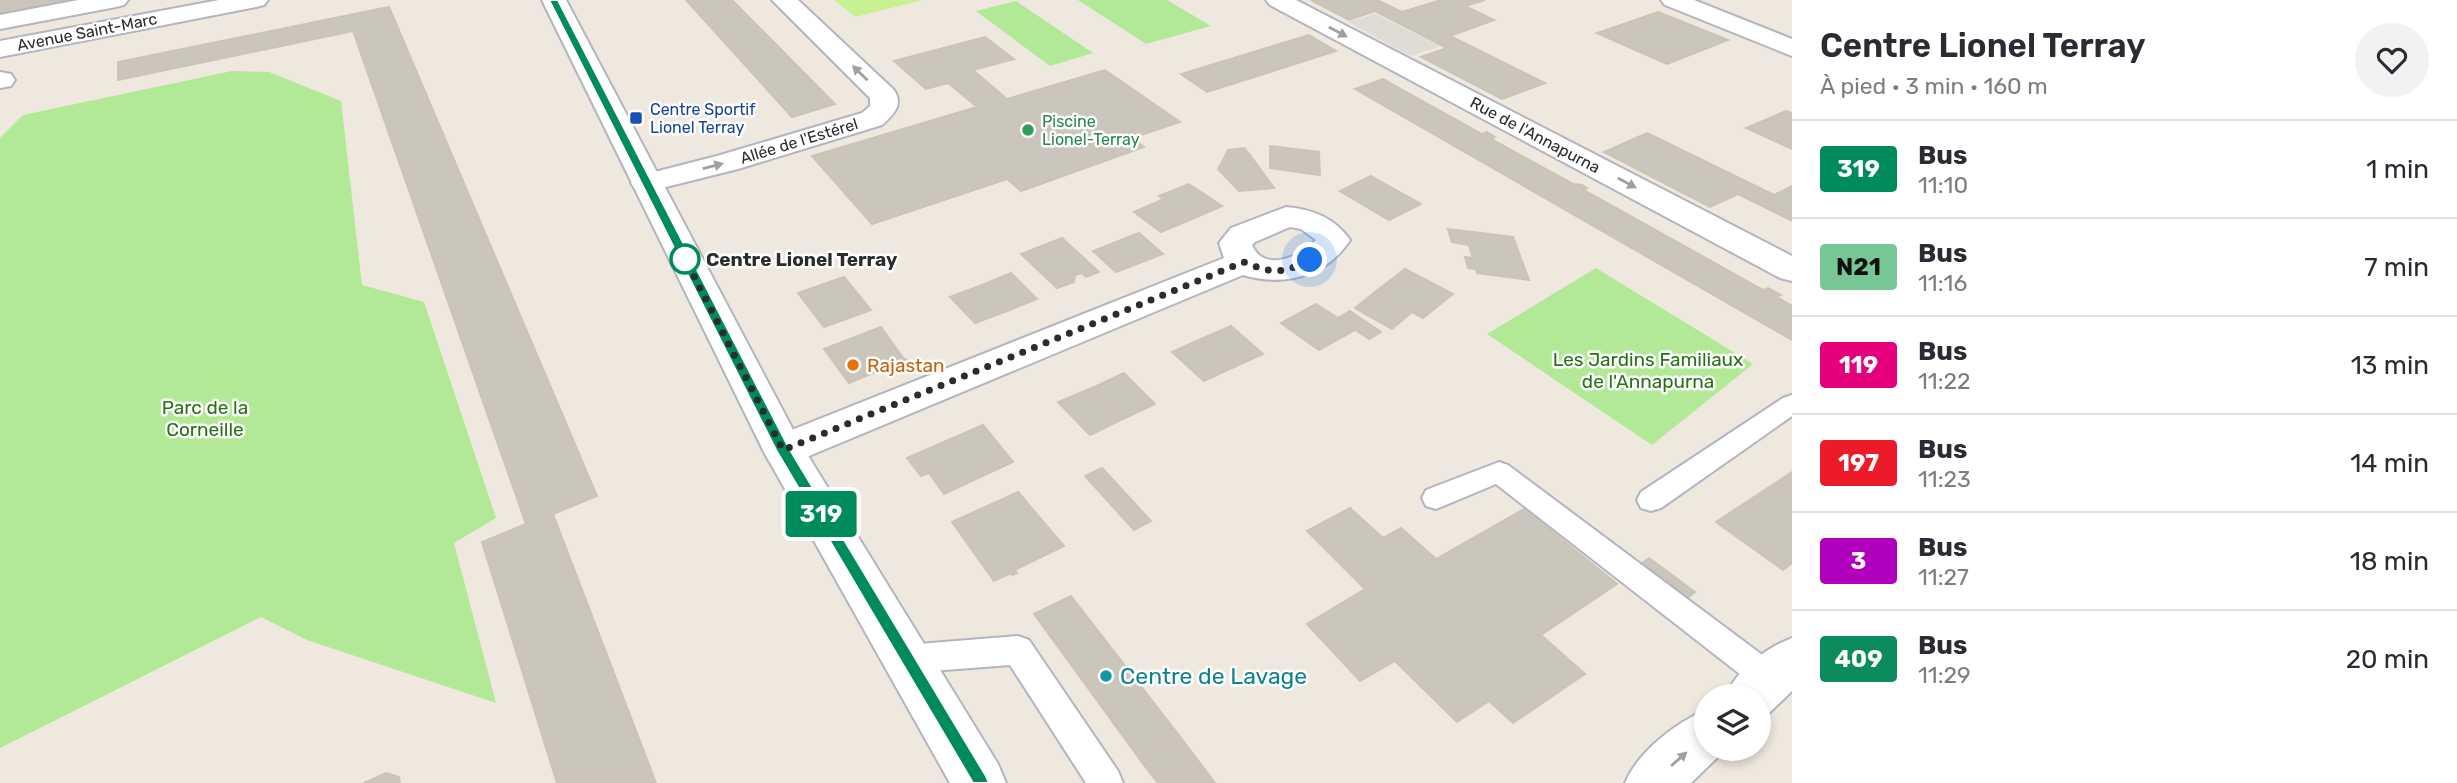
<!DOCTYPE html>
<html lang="fr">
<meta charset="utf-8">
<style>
:root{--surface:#fff;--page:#f2f2f3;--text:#2b2b33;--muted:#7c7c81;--line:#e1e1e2}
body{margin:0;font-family:Rubik,sans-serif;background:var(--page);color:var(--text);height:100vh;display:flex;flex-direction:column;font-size:26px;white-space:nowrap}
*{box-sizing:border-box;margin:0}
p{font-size:23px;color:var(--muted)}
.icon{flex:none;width:38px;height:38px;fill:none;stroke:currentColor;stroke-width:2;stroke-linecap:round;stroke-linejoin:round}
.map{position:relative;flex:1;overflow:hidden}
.sheet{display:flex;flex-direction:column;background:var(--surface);width:665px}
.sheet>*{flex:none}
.badge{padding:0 14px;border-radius:5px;font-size:24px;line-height:46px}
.buttons{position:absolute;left:1694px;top:684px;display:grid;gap:14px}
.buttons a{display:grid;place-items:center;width:77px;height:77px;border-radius:50%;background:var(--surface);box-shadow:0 4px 10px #0003;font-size:35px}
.you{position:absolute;width:35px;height:35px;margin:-18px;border:5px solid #fff;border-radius:50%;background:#1a73e8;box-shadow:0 0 0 10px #1a73e833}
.map>.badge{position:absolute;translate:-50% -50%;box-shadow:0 0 0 4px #fff}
.round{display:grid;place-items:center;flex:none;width:74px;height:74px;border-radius:37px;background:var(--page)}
.headline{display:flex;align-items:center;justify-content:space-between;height:119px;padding:0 28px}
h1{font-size:33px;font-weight:600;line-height:52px}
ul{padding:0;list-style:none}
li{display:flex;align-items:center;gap:21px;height:98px;padding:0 28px;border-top:2px solid var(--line)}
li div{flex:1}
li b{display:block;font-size:26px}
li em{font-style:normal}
li .badge{min-width:77px;font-weight:700;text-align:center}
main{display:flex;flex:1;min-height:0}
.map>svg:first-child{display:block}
.green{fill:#b2e997}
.pitch{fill:#c8f192}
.plaza{fill:#dfdbd5}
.building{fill:#cac6bc;stroke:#cbc4b7;stroke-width:2}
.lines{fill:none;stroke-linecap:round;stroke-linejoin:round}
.service-casing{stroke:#b2b4c1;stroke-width:4}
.minor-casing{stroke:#b2b4c1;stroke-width:4}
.tertiary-casing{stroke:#b2b4c1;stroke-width:4}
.service{fill:#fff;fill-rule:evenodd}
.minor{fill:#fff;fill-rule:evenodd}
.tertiary{fill:#fff;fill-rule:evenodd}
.oneway{fill:#a0a0a0}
.line{fill:#008b5a;stroke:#fff;stroke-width:2}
.walk{stroke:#2c2c2c;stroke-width:7;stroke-dasharray:0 12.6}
.transit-dot{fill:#1a4fb4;stroke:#fff;stroke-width:2.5}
.leisure-dot{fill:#2e9e5b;stroke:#fff;stroke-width:2.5}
.stop-dot{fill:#fff;stroke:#008b5a;stroke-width:3.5}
.food-dot{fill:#e8710a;stroke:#fff;stroke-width:2.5}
.culture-dot{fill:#0f9aa8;stroke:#fff;stroke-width:2.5}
.labels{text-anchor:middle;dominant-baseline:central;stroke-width:5;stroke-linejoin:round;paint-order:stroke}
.far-street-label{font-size:16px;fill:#2c2c2c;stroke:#fff}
.far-transit-label{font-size:16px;fill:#164399;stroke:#fff;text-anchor:start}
.far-leisure-label{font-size:16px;fill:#27864d;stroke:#fff;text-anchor:start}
.stop-label{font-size:19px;font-weight:bold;fill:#2c2c2c;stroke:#fff;text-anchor:start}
.park-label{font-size:19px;fill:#277115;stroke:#fff}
.food-label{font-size:19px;fill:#c56008;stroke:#fff;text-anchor:start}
.near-culture-label{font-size:23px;fill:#0d838f;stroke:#fff;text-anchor:start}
</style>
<main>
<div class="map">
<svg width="1792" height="783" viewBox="0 0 1792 783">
<rect width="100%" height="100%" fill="#efe8de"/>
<g class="green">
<path d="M1078,0H1167L1211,26L1146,44Z"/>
<path d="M1016,1L1093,53L1050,66L976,11Z"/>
<path d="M232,71L269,72L341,101L362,285L424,302L496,518L454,543L496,703L307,640L261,617L0,748V138L23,115Z"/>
<path d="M1596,268L1753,364L1652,445L1487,334Z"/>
</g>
<path class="pitch" d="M834,0H923L855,17Z"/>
<path class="plaza" d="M1375,14L1440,46L1411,56L1348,22Z"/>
<g class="building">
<path d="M83,0L0,15V1Z"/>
<path d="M686,0H732L835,104L792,117Z"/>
<path d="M1311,0H1377L1402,12L1441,0H1485L1465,6L1494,20L1450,36L1545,83L1502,99L1421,57L1447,48L1375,11L1349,20Z"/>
<path d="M389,7L597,496L553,514L656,783H557L482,542L526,524L353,31L118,80V62Z"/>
<path d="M1658,12L1728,40L1667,64L1597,33Z"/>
<path d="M1309,35L1336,51L1207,92L1181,74Z"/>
<path d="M985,37L1014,59L973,70L1007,99L1105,70L1180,122L1132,138L1144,147L1021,191L1007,179L872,224L812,156L977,107L948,83L926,89L894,61Z"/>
<path d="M1383,79L1482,134L1487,132L1495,137L1491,139L1573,184L1582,185L1587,188L1584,190L1763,290L1768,288L1781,295L1777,297L1792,306V340L1355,89Z"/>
<path d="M1786,111L1792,113V149L1746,128Z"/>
<path d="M1647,133L1774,195L1792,186V221L1738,194L1710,207L1604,152Z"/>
<path d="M1270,146L1319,152L1320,175L1270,168Z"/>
<path d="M1244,148L1250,155L1233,157L1230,164L1222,162L1228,150Z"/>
<path d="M1250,155L1274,188L1239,191L1218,169L1222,162L1230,164L1233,157Z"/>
<path d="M1371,176L1421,204L1389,220L1340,191Z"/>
<path d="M1189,184L1222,206L1192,219L1159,196Z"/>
<path d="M1164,199L1192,219L1161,232L1134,212Z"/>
<path d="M1448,229L1513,237L1529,280L1477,273L1476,269L1468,268L1465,257L1473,258L1469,245L1452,242Z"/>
<path d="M1139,233L1163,254L1116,272L1093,251Z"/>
<path d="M1062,238L1099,272L1086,277L1082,273L1075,275L1074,282L1057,288L1021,254Z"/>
<path d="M1405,269L1453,294L1423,318L1375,292Z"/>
<path d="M1011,273L1037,299L1007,311L982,285Z"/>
<path d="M844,277L871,310L824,327L798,293Z"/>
<path d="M982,285L1007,311L975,323L950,297Z"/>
<path d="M1375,292L1412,312L1392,329L1355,308Z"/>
<path d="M1316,304L1338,318L1355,330L1319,350L1281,323Z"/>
<path d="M1350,311L1381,332L1369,339L1338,318Z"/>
<path d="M1231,326L1263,354L1234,367L1201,339Z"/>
<path d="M881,327L904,359H907L849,383L824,349Z"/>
<path d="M1201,339L1234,367L1204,381L1172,352Z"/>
<path d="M1124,373L1155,404L1123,419L1092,388Z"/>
<path d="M1092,388L1123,419L1090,435L1058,402Z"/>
<path d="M983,425L1013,462L944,494L929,473L921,476L907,458Z"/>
<path d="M1102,468L1151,521L1134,530L1085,476Z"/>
<path d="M1792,472V563L1783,570L1716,522Z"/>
<path d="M1018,492L1064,546L1015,570L1017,573L1012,575L1011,573L994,581L952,522Z"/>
<path d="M1350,508L1383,538L1401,528L1436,559L1524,509L1617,584L1541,635L1585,674L1513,723L1489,701L1457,722L1395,661L1360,681L1307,624L1365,589L1307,531Z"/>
<path d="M1649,558L1695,592L1681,603L1636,568Z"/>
<path d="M1071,596L1181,738L1141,761L1034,614Z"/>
<path d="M1181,738L1197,759L1158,783L1141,761Z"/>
<path d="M1197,759L1215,783H1159Z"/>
<path d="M386,773L399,777L400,783H364Z"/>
</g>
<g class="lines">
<defs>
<g id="service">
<path d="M1792,395V416L1661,508L1651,511L1641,508L1637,500L1641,492L1783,398Z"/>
<path d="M1499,462L1508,465L1781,669L1786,679L1781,689L1770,694L1759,689L1496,484L1436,509L1426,506L1422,498L1426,490Z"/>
<path d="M1018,636L1029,640L1118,771L1123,783H1086L1010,665L906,673L895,669L891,659L895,649L906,645Z"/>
</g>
<g id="minor">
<path d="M78,0H128L124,5L116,7L0,29V15Z"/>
<path d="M772,0H798L894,90C904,105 893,115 882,125L738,169L646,192L635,189L631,183L635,177L717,156L862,113L870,106V98Z"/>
<path d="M1266,0H1296L1792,256V281L1780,278L1270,5Z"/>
<path d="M1661,0H1694L1792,39V56L1665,5Z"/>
<path d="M0,72L11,74L15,80L11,86L0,88Z"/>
<path d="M1286,207C1312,209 1335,218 1350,240C1326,277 1284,287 1243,275L797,461L783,465L769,461L763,450L769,439L1224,258L1219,243L1231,228ZM1290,227L1301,229L1316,240C1300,257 1264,273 1252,245L1255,242Z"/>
<path d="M1792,638V691L1769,713L1759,716V696H1726C1736,670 1766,648 1792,638Z"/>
<path d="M1706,710V749H1726L1691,783H1625C1638,752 1675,723 1706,710Z"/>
</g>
<g id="tertiary">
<path d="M219,0H268L264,5L256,7L0,57V41Z"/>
<path d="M542,0H566L799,441L998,764L1006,783H950L763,450Z"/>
</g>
</defs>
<use href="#service" class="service-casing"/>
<use href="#minor" class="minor-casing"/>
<use href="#tertiary" class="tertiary-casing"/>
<use href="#service" class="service"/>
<use href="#minor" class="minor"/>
<use href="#tertiary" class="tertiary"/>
</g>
<defs><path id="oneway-solid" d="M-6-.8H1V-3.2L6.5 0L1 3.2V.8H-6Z" transform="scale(1.75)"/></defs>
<g class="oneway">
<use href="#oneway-solid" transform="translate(1338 32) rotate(28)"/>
<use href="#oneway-solid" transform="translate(860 73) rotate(-136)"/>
<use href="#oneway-solid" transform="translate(713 166) rotate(-14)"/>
<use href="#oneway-solid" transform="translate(1627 183) rotate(28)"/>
<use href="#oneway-solid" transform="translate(1679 759) rotate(-41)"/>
</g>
<path class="line" d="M549,0H558L789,448L986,776L989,783H973L776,450Z"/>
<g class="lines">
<path class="walk" d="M685,259L681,251L783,450L1244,262C1272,274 1282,274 1310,260"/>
</g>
<rect class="transit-dot" x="629" y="111" width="14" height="14" rx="3.5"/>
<circle class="leisure-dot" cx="1028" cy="130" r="7"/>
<circle class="stop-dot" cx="685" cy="259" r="14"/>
<circle class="food-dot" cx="853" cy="365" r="7"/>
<circle class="culture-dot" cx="1106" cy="676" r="7"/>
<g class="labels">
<g class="far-street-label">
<text transform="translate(87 32) rotate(-11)">Avenue Saint-Marc</text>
<text transform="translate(1535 135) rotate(28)">Rue de l'Annapurna</text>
<text transform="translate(799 141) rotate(-17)">Allée de l'Estérel</text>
</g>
<g class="far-transit-label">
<text x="650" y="109">Centre Sportif<tspan x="650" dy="18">Lionel Terray</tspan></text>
</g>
<g class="far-leisure-label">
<text x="1042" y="121">Piscine<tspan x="1042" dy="18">Lionel-Terray</tspan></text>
</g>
<g class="stop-label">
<text x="706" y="259">Centre Lionel Terray</text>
</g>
<g class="park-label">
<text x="1648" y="359">Les Jardins Familiaux<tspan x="1648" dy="22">de l'Annapurna</tspan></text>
<text x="205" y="407">Parc de la<tspan x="205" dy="22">Corneille</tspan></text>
</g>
<g class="food-label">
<text x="867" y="365">Rajastan</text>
</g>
<g class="near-culture-label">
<text x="1120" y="676">Centre de Lavage</text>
</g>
</g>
</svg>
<div class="buttons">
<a><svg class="icon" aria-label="layers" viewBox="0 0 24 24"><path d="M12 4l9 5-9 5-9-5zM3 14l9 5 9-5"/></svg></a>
</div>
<div class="you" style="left:1310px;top:260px"></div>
<b class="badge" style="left:821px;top:514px;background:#008b5a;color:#fff">319</b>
</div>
<section class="sheet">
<div class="headline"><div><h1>Centre Lionel Terray</h1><p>À pied · 3 min · 160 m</p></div><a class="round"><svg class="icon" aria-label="heart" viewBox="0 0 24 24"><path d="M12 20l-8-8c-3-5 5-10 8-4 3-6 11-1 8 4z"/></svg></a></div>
<ul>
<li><span class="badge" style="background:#008b5a;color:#fff">319</span><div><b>Bus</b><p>11:10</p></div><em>1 min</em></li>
<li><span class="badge" style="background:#77c695;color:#111">N21</span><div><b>Bus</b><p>11:16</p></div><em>7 min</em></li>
<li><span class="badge" style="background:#e6007e;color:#fff">119</span><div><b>Bus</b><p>11:22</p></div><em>13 min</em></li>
<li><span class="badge" style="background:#ed1b29;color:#fff">197</span><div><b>Bus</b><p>11:23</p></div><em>14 min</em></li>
<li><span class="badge" style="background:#b100bd;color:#fff">3</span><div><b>Bus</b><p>11:27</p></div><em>18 min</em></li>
<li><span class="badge" style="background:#0c8c5d;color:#fff">409</span><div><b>Bus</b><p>11:29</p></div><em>20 min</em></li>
</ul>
</section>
</main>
